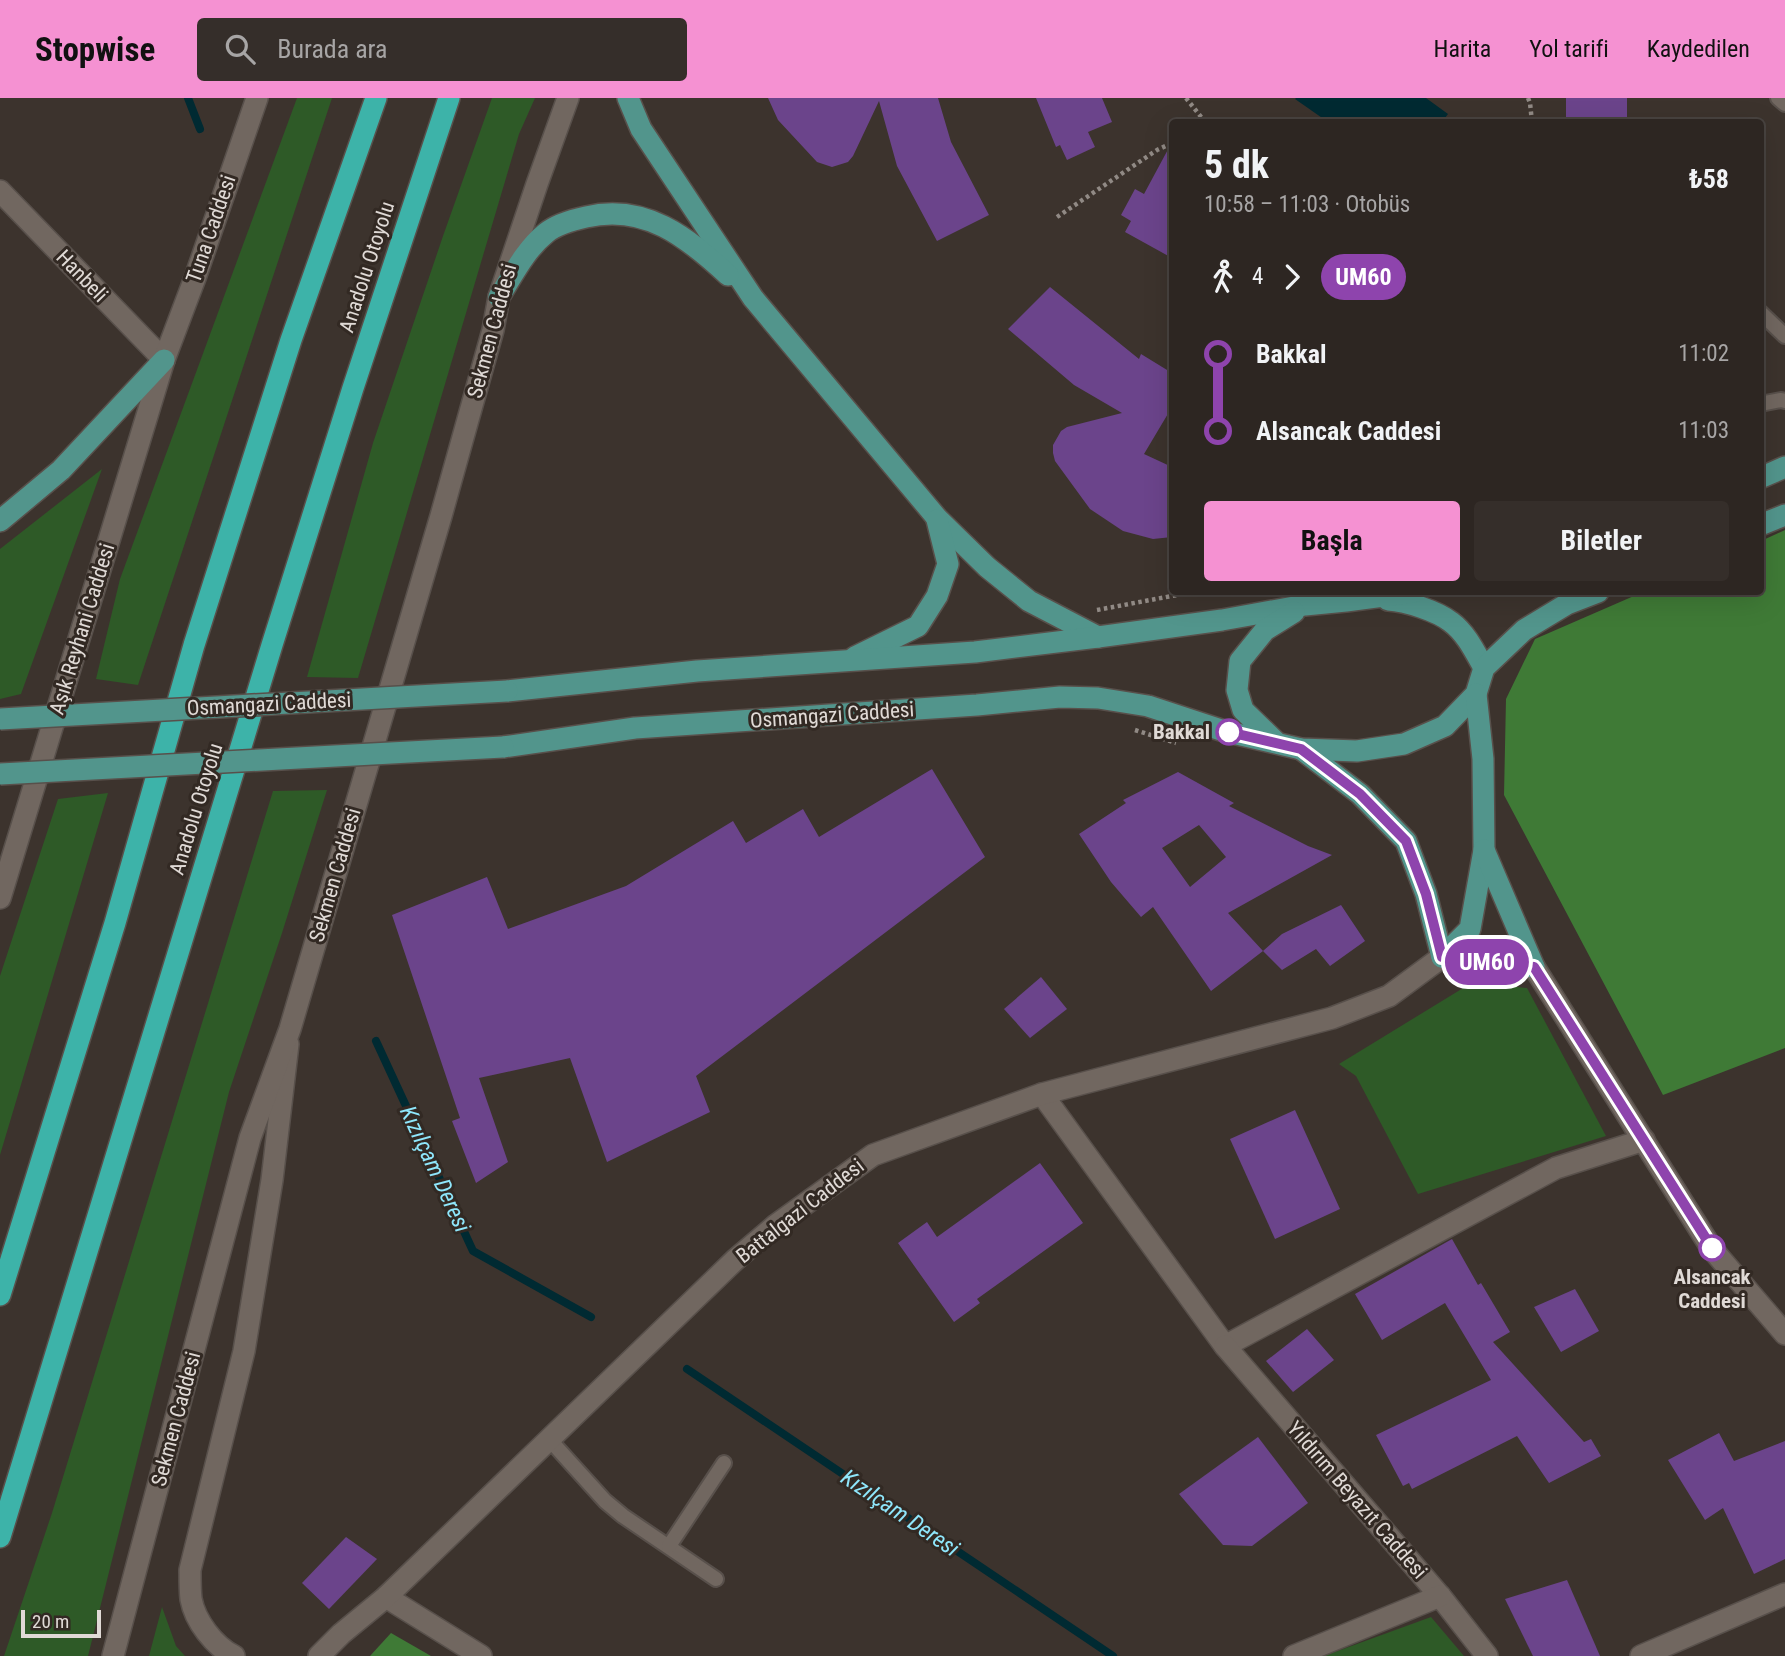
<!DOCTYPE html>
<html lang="tr">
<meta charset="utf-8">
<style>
:root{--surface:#2d2622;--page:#352e2a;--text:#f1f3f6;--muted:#a7a5a5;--line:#484340;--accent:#f591d2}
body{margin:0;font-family:"Roboto Condensed",sans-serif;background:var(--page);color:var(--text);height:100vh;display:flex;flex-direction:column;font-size:26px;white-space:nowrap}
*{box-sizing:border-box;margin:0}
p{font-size:23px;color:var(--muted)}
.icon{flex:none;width:38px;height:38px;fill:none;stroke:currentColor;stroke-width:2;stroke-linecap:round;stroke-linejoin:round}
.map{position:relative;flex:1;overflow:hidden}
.sheet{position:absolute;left:1169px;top:21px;width:595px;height:476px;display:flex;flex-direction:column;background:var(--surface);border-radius:7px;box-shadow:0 7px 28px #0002,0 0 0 2px var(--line)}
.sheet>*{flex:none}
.badge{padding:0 14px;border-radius:23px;font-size:24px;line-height:46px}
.scale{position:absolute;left:21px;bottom:18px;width:80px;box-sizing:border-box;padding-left:7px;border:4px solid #e0dad6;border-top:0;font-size:19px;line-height:24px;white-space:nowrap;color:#e0dad6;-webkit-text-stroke:5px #322923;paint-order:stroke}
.map>.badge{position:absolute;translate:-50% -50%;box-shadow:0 0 0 4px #fff}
.legs{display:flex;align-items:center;gap:10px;height:77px;padding:0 35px;font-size:23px}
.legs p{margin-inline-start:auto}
.head{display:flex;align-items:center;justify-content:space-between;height:119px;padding:0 35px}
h1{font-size:38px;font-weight:700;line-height:52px}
.action{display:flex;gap:14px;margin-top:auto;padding:14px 35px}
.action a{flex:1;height:80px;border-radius:7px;background:var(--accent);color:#111;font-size:28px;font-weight:700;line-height:80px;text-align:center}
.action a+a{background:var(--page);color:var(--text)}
ul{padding:0 35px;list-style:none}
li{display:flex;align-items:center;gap:24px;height:77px;font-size:26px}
li i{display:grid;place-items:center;width:10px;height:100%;margin:0 9px;background:currentColor}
li i::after{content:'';width:18px;height:18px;margin:-9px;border:5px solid;border-radius:50%;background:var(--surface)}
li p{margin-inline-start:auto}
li:first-child i{background:linear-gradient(#0000 50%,currentColor 0)}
li:last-child i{background:linear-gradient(currentColor 50%,#0000 0)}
header{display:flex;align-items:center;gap:42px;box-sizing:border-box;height:98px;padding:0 35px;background:var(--accent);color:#111}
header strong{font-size:33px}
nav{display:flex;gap:38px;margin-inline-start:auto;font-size:24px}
.search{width:490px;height:63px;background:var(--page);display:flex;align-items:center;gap:18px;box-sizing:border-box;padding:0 24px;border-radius:7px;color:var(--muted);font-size:26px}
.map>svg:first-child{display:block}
.green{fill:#2e5a27}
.forest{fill:#3f7a36}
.water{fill:#002a32}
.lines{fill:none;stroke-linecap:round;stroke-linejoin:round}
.stream{stroke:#002a32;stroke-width:8}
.building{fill:#6b448b;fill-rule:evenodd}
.lane-casing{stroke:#58504b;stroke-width:18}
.street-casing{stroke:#58504b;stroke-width:24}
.secondary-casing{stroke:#58504b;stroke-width:24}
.primary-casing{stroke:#58504b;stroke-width:24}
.highway-casing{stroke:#58504b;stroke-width:24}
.path{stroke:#918a85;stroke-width:4.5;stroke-dasharray:3.5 3.5;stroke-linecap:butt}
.lane{stroke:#716760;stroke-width:14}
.street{stroke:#716760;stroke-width:21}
.secondary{stroke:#716760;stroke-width:21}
.primary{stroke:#52958c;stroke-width:21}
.highway{stroke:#3db3a9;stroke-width:21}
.primary-bridge-casing{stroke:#58504b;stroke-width:24;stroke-linecap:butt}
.primary-bridge{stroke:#52958c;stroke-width:21}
.line-1-casing{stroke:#fff;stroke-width:16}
.line-1{stroke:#8e44ad;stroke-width:10}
.stop-1-dot{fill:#fff;stroke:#8e44ad;stroke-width:3.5}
.labels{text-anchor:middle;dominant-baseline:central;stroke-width:6;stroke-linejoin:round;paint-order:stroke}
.street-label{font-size:21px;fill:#e0dad6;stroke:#322923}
.stop-label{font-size:21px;font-weight:bold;fill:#e0dad6;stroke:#322923;text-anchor:end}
.water-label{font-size:23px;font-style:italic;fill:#8fe7fc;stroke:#322923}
</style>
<header>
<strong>Stopwise</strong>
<div class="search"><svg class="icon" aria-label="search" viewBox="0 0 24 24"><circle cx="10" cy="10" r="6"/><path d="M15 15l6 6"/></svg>Burada ara</div>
<nav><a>Harita</a><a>Yol tarifi</a><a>Kaydedilen</a></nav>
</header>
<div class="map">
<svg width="1785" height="1558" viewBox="0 0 1785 1558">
<rect width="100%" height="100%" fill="#3c332d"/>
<g class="green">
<path d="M297,0H332L138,587L96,581L120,481Z"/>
<path d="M492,0H535L519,36L358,580L307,579L373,345L443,138Z"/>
<path d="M102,371L21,596L0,601V451Z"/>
<path d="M327,692L282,835L229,994L88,1558H4L52,1415L273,693Z"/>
<path d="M108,695L0,1057V878L58,701Z"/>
<path d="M1473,884L1527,890L1606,1038L1418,1096L1356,978L1339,966Z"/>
<path d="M162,1509L176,1548L185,1558H149Z"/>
<path d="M1431,1519L1464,1558H1324Z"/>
</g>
<g class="forest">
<path d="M1785,432V950L1663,997L1504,697L1506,601L1535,541L1643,494H1760L1761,443Z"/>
<path d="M391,1535L431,1558H370Z"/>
</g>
<path class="water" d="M1296,0H1426L1448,16L1442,24H1328L1295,1Z"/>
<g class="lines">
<g class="stream">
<path d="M188,0L200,31"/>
<path d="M376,943L473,1153L591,1219"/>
<path d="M687,1271L1113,1558"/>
</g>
</g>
<g class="building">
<path d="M768,0H938L951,44L989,117L937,143L897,68L879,3L853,58L848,64L832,69L817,64L778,22Z"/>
<path d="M1036,0H1102L1112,24L1088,34L1095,49L1067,62L1060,47L1056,49Z"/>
<rect x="1566" y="0" width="61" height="24"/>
<path d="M1172,44V160L1125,134L1131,123L1121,117L1135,91L1144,96Z"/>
<path d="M1050,189L1139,261L1141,256L1172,275V309L1144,356L1172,369V439L1153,441L1123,433L1090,411L1055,363L1053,355V347L1061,333L1067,329L1122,315L1074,287L1008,231Z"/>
<path d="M932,671L985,759L696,978L710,1014L607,1064L570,960L479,980L508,1064L476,1085L452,1023L460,1020L392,817L487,779L508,831L626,788L733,723L746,745L803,711L819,739Z"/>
<path d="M1178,674L1234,705L1229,708L1308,748L1332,757L1228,815L1263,853L1211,893L1153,809L1141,819L1111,784L1079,736L1126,705L1123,702ZM1199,727L1226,759L1190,789L1162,750Z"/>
<path d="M1341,807L1365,843L1330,868L1316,851L1282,872L1263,853L1282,836Z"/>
<path d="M1041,879L1067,911L1030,940L1004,911Z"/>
<path d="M1295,1012L1340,1111L1275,1141L1230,1041Z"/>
<path d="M1040,1065L1083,1125L977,1201L980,1205L954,1224L898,1145L927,1124L937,1139Z"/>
<path d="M1452,1141L1478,1187L1481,1185L1510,1234L1493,1244L1584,1344L1591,1341L1601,1358L1549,1385L1517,1338L1412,1391L1409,1385L1403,1388L1376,1337L1491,1282L1445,1205L1382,1242L1355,1196Z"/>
<path d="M1575,1191L1599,1233L1561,1254L1534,1209Z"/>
<path d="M1307,1231L1334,1262L1293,1294L1266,1263Z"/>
<path d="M1719,1335L1734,1363L1785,1343V1461L1754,1476L1723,1410L1705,1422L1668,1362Z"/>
<path d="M1258,1339L1308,1405L1252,1448L1223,1447L1179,1396Z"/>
<path d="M346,1439L377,1461L329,1511L302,1485Z"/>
<path d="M1567,1482L1600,1558H1533L1505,1501Z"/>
</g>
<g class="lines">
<defs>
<g id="lane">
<path d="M1778,0L1785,6"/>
<path d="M1760,214L1785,238"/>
<path d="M1760,306L1781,302L1785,303"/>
<path d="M549,1341L605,1403L623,1418L716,1481"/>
<path d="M669,1448L724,1365"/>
</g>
<g id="street">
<path d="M0,93L164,262"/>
<path d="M1042,996L1225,1248L1556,1070L1644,1042"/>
<path d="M1225,1248L1440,1498L1487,1558"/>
<path d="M386,1499L481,1558"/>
<path d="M234,1558C214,1548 195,1523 191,1501C190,1492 190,1482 190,1472L244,1253L272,1082L288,946"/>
<path d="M319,1558L341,1536L386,1499L735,1162L776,1127L873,1057L1042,996L1332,920L1389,898L1442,859"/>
<path d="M1294,1558L1440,1498"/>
<path d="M1641,1558L1785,1496"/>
</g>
<g id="secondary">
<path d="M0,800L164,262L195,180L257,0"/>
<path d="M1534,869L1712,1151L1785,1236"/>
<path d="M113,1558L250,1040L290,931L441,418L493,232L499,199L537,86L568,0"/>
</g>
<g id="primary">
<path d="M628,0L641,31L753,200L937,420L987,469L1029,503L1098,539"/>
<path d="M499,199C513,177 525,152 546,135C557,126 572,122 586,119C645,105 687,139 728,177"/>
<path d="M1760,380L1785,369"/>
<path d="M0,423L61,372L164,262"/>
<path d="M1760,427L1785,417"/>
<path d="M1388,502C1406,503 1437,513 1451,524C1466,535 1475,554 1484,570"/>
<path d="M855,559L918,528L937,498L948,466L937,422"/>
<path d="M507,593L697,573L975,554L1098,539L1222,522L1305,507L1346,503L1414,494"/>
<path d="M1275,643L1243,612L1237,592L1240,563L1265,532L1294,514"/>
<path d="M503,649L635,630L977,607L1060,599L1098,600L1148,608L1224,633L1301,651L1357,653L1404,646L1445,628L1476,596L1484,570L1524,532L1567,506L1598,494"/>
<path d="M1301,651L1360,696L1406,743L1426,796L1442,859"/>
<path d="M1442,859L1470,831L1484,752L1483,661L1476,596"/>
<path d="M1442,859L1534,869L1484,752"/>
</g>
<g id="highway">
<path d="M0,1197L115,825L194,547L291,242L376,0"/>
<path d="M0,1439L272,547L353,290L449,0"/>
</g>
</defs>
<use href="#lane" class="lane-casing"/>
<use href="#street" class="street-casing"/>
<use href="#secondary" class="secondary-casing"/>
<use href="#primary" class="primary-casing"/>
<use href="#highway" class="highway-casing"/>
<g class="path">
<path d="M1186,0L1205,24"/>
<path d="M1528,0L1530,5L1532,24"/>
<path d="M1057,119L1157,52L1172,45"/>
<path d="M1097,512L1193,494"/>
<path d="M1135,632L1176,645"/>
</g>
<use href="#lane" class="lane"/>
<use href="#street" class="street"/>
<use href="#secondary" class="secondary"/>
<use href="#primary" class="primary"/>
<use href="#highway" class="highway"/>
<defs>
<g id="primary-bridge">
<path d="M0,621L507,593"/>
<path d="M0,676L503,649"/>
</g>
</defs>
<use href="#primary-bridge" class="primary-bridge-casing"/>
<use href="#primary-bridge" class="primary-bridge"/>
</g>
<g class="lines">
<defs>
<path id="line-1" d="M1229,634L1301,651L1360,696L1406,743L1426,796L1442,859L1534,869L1712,1150"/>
</defs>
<use href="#line-1" class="line-1-casing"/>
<use href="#line-1" class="line-1"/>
</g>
<g class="stop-1-dot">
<circle cx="1229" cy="634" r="12"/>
<circle cx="1712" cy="1150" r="12"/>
</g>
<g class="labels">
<g class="street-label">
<text transform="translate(211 131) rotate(-71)">Tuna Caddesi</text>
<text transform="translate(367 169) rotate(-72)">Anadolu Otoyolu</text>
<text transform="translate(82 178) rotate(46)">Hanbeli</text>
<text transform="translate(492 233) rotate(-75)">Sekmen Caddesi</text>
<text transform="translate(82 531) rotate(-73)">Aşık Reyhani Caddesi</text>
<text transform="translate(269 606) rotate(-3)">Osmangazi Caddesi</text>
<text transform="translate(832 617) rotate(-4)">Osmangazi Caddesi</text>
<text transform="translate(196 711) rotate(-73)">Anadolu Otoyolu</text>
<text transform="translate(335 777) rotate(-74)">Sekmen Caddesi</text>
<text transform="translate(800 1113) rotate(-38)">Battalgazi Caddesi</text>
<text transform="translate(176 1321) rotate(-75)">Sekmen Caddesi</text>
<text transform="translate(1357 1402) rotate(49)">Yıldırım Beyazıt Caddesi</text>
</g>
<g class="stop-label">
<text x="1210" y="634">Bakkal</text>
<text x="1712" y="1179" text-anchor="middle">Alsancak<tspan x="1712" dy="24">Caddesi</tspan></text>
</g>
<g class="water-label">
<text transform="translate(435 1071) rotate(65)">Kızılçam Deresi</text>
<text transform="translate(900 1415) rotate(34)">Kızılçam Deresi</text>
</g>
</g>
</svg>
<div class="scale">20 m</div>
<b class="badge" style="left:1487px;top:864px;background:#8e44ad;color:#fff">UM60</b>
<section class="sheet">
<div class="head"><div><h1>5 dk</h1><p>10:58 – 11:03 · Otobüs</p></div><b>₺58</b></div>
<div class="legs"><svg class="icon" aria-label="walk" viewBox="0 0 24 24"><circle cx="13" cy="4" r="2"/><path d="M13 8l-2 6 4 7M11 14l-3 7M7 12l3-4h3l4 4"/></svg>4<svg class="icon" aria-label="forward" viewBox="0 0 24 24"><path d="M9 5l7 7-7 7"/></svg><b class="badge" style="background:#8e44ad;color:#fff">UM60</b></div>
<ul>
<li><i style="color:#8e44ad"></i><b>Bakkal</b><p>11:02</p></li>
<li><i style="color:#8e44ad"></i><b>Alsancak Caddesi</b><p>11:03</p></li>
</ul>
<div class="action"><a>Başla</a><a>Biletler</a></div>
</section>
</div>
